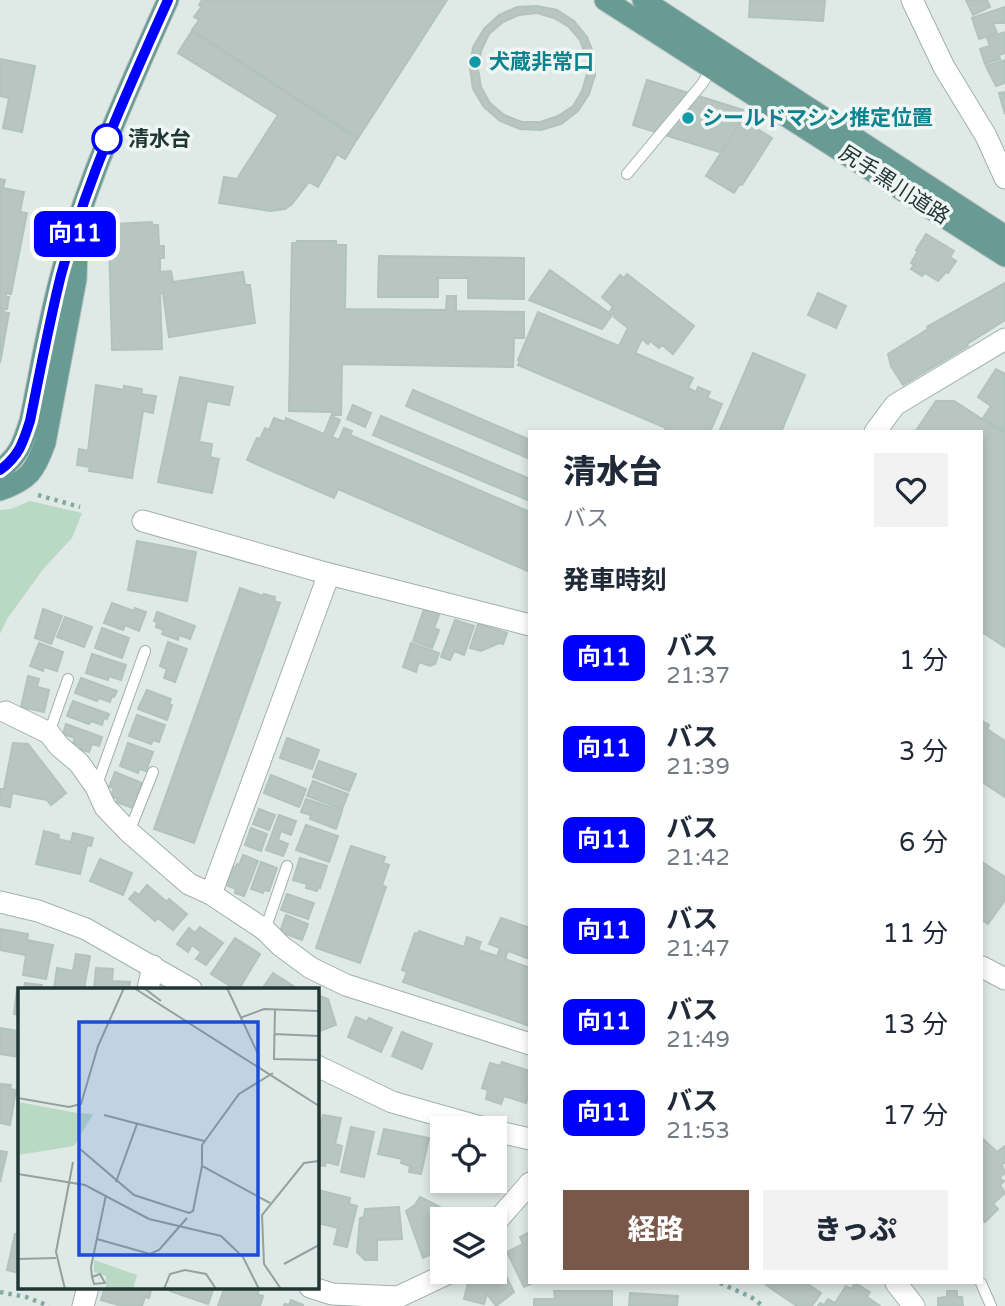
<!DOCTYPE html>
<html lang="ja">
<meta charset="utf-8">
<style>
:root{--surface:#fff;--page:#f2f2f3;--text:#1f2937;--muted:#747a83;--accent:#795749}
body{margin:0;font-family:"Varela Round","Noto Sans JP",sans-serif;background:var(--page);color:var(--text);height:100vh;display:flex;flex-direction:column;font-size:26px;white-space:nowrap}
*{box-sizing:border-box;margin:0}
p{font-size:23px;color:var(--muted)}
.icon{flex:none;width:38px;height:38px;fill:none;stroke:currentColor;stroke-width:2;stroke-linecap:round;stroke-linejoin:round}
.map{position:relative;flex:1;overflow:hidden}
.drawer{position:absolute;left:528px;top:430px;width:455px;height:854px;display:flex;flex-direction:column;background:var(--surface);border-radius:0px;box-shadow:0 4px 10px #0003}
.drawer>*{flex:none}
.badge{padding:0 14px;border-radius:10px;font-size:24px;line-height:46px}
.fabs{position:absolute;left:430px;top:1116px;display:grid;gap:14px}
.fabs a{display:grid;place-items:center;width:77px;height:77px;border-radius:0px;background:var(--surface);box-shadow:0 4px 10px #0003;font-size:35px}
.map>.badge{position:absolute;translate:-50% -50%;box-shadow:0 0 0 4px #fff}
h2{padding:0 35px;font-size:26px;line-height:63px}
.round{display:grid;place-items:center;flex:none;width:74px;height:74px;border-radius:0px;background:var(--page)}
.headline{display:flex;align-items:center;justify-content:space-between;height:119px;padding:0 35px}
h1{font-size:33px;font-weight:800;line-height:52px}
.primary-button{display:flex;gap:14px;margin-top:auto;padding:14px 35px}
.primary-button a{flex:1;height:80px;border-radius:0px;background:var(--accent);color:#fff;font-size:28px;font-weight:800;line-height:80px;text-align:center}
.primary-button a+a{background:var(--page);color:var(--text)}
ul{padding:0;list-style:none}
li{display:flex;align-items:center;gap:21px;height:91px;padding:0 35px}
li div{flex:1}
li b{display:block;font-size:26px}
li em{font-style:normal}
li .badge{min-width:77px;font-weight:700;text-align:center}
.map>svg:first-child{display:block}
.green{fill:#b9d9c5}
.building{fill:#b8c6c2;stroke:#b2c2bd;stroke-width:2;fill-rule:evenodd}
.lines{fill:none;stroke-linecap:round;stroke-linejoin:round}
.lane-casing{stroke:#a2b0ad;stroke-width:12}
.street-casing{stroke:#a2b0ad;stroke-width:23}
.secondary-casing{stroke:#9fb4af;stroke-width:23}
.primary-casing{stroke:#bcc3c2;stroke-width:23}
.path{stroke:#82aaa2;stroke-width:4.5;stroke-dasharray:3.5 5;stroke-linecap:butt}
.lane{stroke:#fff;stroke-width:10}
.street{stroke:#fff;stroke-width:21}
.secondary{stroke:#fff;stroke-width:21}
.primary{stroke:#679b94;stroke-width:21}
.line-casing{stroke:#fff;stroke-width:16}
.line{stroke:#00f;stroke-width:10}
.culture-dot{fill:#0f9aa8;stroke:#eff6f3;stroke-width:2.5}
.stop-dot{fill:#fff;stroke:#00f;stroke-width:3.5}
.labels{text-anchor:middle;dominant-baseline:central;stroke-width:7;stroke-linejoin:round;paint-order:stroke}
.culture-label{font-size:21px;font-weight:bold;fill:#0d838f;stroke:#eff6f3;text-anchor:start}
.stop-label{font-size:21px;font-weight:bold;fill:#213734;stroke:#eff6f3;text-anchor:start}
.street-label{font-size:21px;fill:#213734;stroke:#eff6f3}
.inset-road{fill:none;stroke:#93a29f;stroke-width:2}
.view{fill:#1d4ed8;fill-opacity:0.15;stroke:#1d4ed8;stroke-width:3.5}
.inset-edge{fill:none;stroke:#213734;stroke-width:3.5}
</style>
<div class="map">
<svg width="1005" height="1306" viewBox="0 0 1005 1306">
<rect width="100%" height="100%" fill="#dfe9e6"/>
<path class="green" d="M30,501L82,513L72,538L44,568L7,619L0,634V510L11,509Z"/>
<g class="building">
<path d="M202,0H447L358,138L192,30L199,20L194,17L202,6L199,5Z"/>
<path d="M750,0H825L823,21L749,17Z"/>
<path d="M966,0H987L990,7L973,15Z"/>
<path d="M537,6L557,10L574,21L587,37L594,55L595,75L589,94L578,111L561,124L541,130L520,129L500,121L484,107L473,89L470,68L473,47L484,29L499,15L517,7ZM537,13L554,18L569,27L580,40L586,57L587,74L582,91L573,106L558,116L540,122H522L504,115L490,103L481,87L478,69L481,51L489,34L503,22L519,15Z"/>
<path d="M1005,7V23H993L997,33L979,39L972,18Z"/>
<path d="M192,31L357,139L345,159L337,154L318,187L309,182L292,204L285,209L270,211L219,203L224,177L237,179L278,115L178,53Z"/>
<path d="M1005,32V53L999,55L1000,59L985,64L980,49L990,46L987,38Z"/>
<path d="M0,59L35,66L22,132L3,128L9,98L0,96Z"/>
<path d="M1005,60V83L996,86L986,66Z"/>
<path d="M647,80L743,110L729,155L633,125Z"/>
<path d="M1005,92V114L999,93Z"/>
<path d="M742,120L772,138L742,185L740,184L734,193L706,176Z"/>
<path d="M0,179L5,180L3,188L24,192L20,212L27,213L11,294L6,293V297H9L7,309H4L3,312L9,313L0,363Z"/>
<path d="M152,222V225H158L159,246H164V258H160V272L171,271L173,282L243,272L245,285H250L255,323L169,337L163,293H160L162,349L112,350L109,241L114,224Z"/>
<path d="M926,234L954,251L950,257L956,261L948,273L946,272L938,281L925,273L922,276L911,269L914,265L911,263L918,251L916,250Z"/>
<path d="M297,241H336V245H346L345,309L446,310L447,296H456V311L524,312V338H514L513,367L342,364L341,415H332V412L289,411L292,243H297Z"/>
<path d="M379,256L524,258V299L468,298V278H438V297H378Z"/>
<path d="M550,270L612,315L602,329L529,300Z"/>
<path d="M627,274L694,326L673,354L662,345L659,348L650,341L648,344L642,339L635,353L693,378L688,388L696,392L698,387L710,392L707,398L722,404L710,432H664L666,428L518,365L520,361L518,360L538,312L619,346L628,328L614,317L615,315L610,311L613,307L602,297L620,275L624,278Z"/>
<path d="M1005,283V320L967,344L968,346L903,385L891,366L888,354L928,329L927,327Z"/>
<path d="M818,293L846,306L836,328L808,315Z"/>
<path d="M753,353L805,375L781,432H719Z"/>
<path d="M996,369L1005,374V432L983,418L991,406L978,397Z"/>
<path d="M180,377L233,387L229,405L207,401L199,442L212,444L210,457L219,459L212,493L158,482Z"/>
<path d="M96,385L124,390V386L142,389L141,394L156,396L153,413L143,411L132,478L89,471L90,467L77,465L79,449L88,451Z"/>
<path d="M413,390L530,440V459L406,406Z"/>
<path d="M936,401H954L1005,434V647L982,632V432H915Z"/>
<path d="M353,405L371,413L365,427L347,419Z"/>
<path d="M331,416L340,420L332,437L339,440L344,428L352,431L350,435L530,512V572L338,489L334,498L247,460L257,438L260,439L265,428L269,430L274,418L285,422L286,418L324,434Z"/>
<path d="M381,416L530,479V501L373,435Z"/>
<path d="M137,541L196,552L187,601L128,590Z"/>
<path d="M240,588L263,596L264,594L275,597L274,601L280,603L194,843L154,829Z"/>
<path d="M112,603L134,611L135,608L146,612L139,631L125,625L123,630L104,623Z"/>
<path d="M43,609L62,616L51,644L35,638Z"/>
<path d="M424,609L439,615L434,628L439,630L432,648L413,641Z"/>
<path d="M157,612L195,626L190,639L179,635L178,640L162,634L164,630L156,627L157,622L154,621Z"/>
<path d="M65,617L92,627L84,647L57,637Z"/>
<path d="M455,620L474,626L464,655L454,651L450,660L441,657Z"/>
<path d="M478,624L507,633L503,644L499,643L481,651L470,648Z"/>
<path d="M102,628L129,638L122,658L95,648Z"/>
<path d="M168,642L187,649L175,682L164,678L167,669L160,666Z"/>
<path d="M39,643L63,652L57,671L44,667L43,671L30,666Z"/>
<path d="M411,643L439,653L435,664L430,666L419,662L416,672L403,667Z"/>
<path d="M92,654L126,665L121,680L109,676L108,680L86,673Z"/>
<path d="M28,676L39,679L37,687L49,690L44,712L21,707Z"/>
<path d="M81,678L117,691L114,697L112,696L110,702L99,698L97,701L75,693Z"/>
<path d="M147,690L171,699L169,704L172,705L167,720L138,709Z"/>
<path d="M73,701L109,714L107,719L104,718L102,725L91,721L89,724L67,716Z"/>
<path d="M137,715L165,725L159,742L153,740L151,744L129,736Z"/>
<path d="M982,721L989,725L987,729L1005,741V797L982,782Z"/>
<path d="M66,724L102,737L99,746L92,744L89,752L79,749L80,746L73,743L75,738L63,734Z"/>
<path d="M287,738L319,750L312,769L280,758Z"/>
<path d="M13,743L28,744L66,793L51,805L47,800L12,793L10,807L0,805V789H4Z"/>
<path d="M128,743L153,752L146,771L139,769L138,773L120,766Z"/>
<path d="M319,761L356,774L349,791L313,777Z"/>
<path d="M115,772L142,783L133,808L116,802L118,799L111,796L114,788L109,787Z"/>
<path d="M271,775L306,789L299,807L264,793Z"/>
<path d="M313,781L348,794L342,809L307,796Z"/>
<path d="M306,799L342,811L336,829L310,819L311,815L301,812Z"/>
<path d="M259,809L275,815L269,830L253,824Z"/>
<path d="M279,815L296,821L291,835L281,831L278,840L288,844L283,856L266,850Z"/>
<path d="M306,825L338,836L329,862L296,850Z"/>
<path d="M251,828L267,834L261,851L245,845Z"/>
<path d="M44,831L59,835L58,839L71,842L73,833L93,838L91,846L87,845L80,874L36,864Z"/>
<path d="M351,846L385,857L383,863L389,865L382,885L386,887L360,963L316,948Z"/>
<path d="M243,855L258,861L244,896L235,893L236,889L226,885L233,867L235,868L237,864L239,865Z"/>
<path d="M300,858L327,866L320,888L318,887L317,891L306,888L307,884L293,880Z"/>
<path d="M100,859L132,873L123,895L90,881Z"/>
<path d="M261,862L277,868L269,891L264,890L263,893L251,889Z"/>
<path d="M982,862L1005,877V900L988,924L982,920Z"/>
<path d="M147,885L167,902L169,899L187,914L173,930L158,918L155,921L129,899L135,892L139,895Z"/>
<path d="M287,894L314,903L308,919L281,910Z"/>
<path d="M286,915L308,924L302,940L280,932Z"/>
<path d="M501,918L530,928V959L508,951L505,959L530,968V1026L403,982L407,972L402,970L415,933L418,934L419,931L464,947L467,937L481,942L478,950L497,956L500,948L489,944Z"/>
<path d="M200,927L223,943L206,965L196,959L201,952L192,945L188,952L177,944L189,928L195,933Z"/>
<path d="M0,929L28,934L27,940L53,945L46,979L23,975L26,955L0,950Z"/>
<path d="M235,938L260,954L239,989H235L211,974Z"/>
<path d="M76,954L90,956L84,989H54L57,968L73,971Z"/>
<path d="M96,968L113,969L112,981L130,982L129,989H94Z"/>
<path d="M273,973L298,989H262Z"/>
<path d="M25,983L42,985L41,989H24Z"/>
<path d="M17,989H20L19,1015L14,1014Z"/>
<path d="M317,995L328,999L336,1025L317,1032Z"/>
<path d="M356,1017L367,1022L369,1018L392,1028L381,1052L348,1037Z"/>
<path d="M0,1028L19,1031V1057L0,1054Z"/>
<path d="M402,1032L432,1044L422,1069L392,1056Z"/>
<path d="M502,1062L530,1071V1089L526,1103L504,1096L501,1104L486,1099L488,1090L482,1088L490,1063L500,1066Z"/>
<path d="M1,1084L11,1085L10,1089L16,1090L10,1125L0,1123Z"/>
<path d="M323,1115L341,1118L335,1144L342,1146L338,1165L326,1162L325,1166L317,1165V1144Z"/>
<path d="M351,1127L374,1132L364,1177L341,1172Z"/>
<path d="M384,1129L429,1138L421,1174L409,1172L410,1166L401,1163L402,1159L378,1154Z"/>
<path d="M982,1138L997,1152L1005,1146V1162L1002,1165L1005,1173L999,1178L1004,1181L1000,1185L1005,1193L993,1204L998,1209L985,1222L982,1219Z"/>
<path d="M0,1151L7,1152L0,1182Z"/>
<path d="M442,1163L443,1181H475L473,1189L438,1180Z"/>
<path d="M318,1190L350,1198L349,1204L357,1206L347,1247L334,1244L338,1228L317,1223Z"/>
<path d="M420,1197L452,1213V1218L443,1220V1249L423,1258L406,1211L415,1205Z"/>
<path d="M399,1207L402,1239L377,1240V1260H365L357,1252L360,1218L364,1217L365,1209Z"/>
<path d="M530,1232V1283H533L524,1287L507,1252L523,1244L520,1237Z"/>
<path d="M15,1234L19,1235V1273L7,1270Z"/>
<path d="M495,1267L498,1272L502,1268L514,1292L496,1306L487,1294L484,1304L464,1299L469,1279L466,1274L469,1272H495Z"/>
<path d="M767,1283H806L821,1293L812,1306H797L766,1285Z"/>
<path d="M855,1283L870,1292L867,1297L880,1306H818L820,1303L824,1305L828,1299L835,1303L846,1286L851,1289Z"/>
<path d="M105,1287H139L151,1290L149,1298L145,1297L142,1306H122L101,1300Z"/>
<path d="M172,1287H214L208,1304L170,1291Z"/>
<path d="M225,1287L260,1288L257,1294L263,1296L260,1306H218Z"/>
<path d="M554,1291H612V1306H534V1299H555Z"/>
<path d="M947,1291H957V1297H962L963,1306H938V1298L947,1297Z"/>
<path d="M630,1293L678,1296L677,1306H629Z"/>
<path d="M291,1300L303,1305V1306H284L285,1304L289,1305Z"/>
</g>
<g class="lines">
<defs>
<g id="lane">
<path d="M627,174L702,84L712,68"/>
<path d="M49,733L68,679"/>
<path d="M96,787L145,651"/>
<path d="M129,832L153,772"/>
<path d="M265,930L287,866"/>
<path d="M981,1283L991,1306"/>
</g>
<g id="street">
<path d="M912,0L944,67L986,136L1005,178"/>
<path d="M875,432L895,405L1005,339"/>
<path d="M143,521L329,574L530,625"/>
<path d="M6,712L49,733L59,746L79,763L96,787L105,807L129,832L189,884L211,894L265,930L281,946L311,968L346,985L530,1044"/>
<path d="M211,894L329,574"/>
<path d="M982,967L1005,979"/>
<path d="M148,989L153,966"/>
<path d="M495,1223L530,1183"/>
<path d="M310,1287L332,1294L398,1297L451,1272"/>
<path d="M83,1306L88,1287"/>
</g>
<g id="secondary">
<path d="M0,902L38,911L86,929L191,989"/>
<path d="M317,1066L392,1102L488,1129"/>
<path d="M495,1131L530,1139"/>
<path d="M896,1283L914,1306"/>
</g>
<g id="primary">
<path d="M605,0L1005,256"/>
<path d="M643,0L1005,236"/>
<path d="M0,470C19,456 23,443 30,421C40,372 48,323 61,275C87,180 128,89 168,0"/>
<path d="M0,490C29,480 35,471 45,443L76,279L77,247"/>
</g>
</defs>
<use href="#lane" class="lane-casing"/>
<use href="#street" class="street-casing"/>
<use href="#secondary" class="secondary-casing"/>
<use href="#primary" class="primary-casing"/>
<g class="path">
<path d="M38,495L80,507"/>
<path d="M720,1283L751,1297L763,1306"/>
<path d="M0,1292L26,1297L49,1306"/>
</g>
<use href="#lane" class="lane"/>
<use href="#street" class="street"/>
<use href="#secondary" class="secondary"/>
<use href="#primary" class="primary"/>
</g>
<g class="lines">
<defs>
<path id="line" d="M0,470C19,456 23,443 30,421C40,372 49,323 61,275C87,180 128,89 168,0"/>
</defs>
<use href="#line" class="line-casing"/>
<use href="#line" class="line"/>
</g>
<g class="culture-dot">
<circle cx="475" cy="62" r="7"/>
<circle cx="688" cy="118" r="7"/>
</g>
<circle class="stop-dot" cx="107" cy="139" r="14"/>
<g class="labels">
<g class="culture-label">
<text x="489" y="62">犬蔵非常口</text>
<text x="702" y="118">シールドマシン推定位置</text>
</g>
<g class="stop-label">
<text x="128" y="139">清水台</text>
</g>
<g class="street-label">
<text transform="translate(894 185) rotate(33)">尻手黒川道路</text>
</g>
</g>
<g transform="translate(18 988)">
<rect width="301" height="301" fill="#dfe9e6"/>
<path d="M0,114L59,125L75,126L56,158L0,167ZM76,272L119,287L115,301H88V288L76,284Z" fill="#b9d9c5"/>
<path class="inset-road" d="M116,0L301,118M126,0L143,13M209,0L240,66L241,80M257,21L256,71L301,72M222,30L246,21L301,23M256,46L301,48M0,110L51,119L63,116L80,58L106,0M86,127L186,153M62,161L116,207L171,225L175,223L184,178M0,186L67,197L131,231L203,248L225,269L241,301M98,194L119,136M252,215L184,178V157L221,106L255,85M79,251L132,266L141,262L169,230M0,271L38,270M266,276L301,257M74,289L82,286L87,295L76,296L74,289L73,279L88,207M47,301L38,264L55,174M146,301L152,286L167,282L188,286L198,301M263,301L246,276L244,227L286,175L301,173"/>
<path class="view" d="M61,34H240V267H61Z"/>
<rect width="301" height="301" class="inset-edge"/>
</g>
</svg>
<div class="fabs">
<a><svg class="icon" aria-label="locate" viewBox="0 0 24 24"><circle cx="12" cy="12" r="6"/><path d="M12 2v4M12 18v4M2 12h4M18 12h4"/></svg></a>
<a><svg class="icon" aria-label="layers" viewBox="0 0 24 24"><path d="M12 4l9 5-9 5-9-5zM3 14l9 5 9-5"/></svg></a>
</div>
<b class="badge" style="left:75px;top:234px;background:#00f;color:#fff">向11</b>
<section class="drawer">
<div class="headline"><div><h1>清水台</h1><p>バス</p></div><a class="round"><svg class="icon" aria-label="heart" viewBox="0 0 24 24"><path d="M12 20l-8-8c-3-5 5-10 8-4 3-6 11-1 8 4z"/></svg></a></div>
<h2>発車時刻</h2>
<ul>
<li><span class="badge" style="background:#00f;color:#fff">向11</span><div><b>バス</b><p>21:37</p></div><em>1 分</em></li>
<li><span class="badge" style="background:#00f;color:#fff">向11</span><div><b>バス</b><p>21:39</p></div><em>3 分</em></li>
<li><span class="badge" style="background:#00f;color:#fff">向11</span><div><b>バス</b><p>21:42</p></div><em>6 分</em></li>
<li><span class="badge" style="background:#00f;color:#fff">向11</span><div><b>バス</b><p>21:47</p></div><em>11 分</em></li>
<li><span class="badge" style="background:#00f;color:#fff">向11</span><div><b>バス</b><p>21:49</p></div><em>13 分</em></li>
<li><span class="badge" style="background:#00f;color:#fff">向11</span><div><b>バス</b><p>21:53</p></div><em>17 分</em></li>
</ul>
<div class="primary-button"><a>経路</a><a>きっぷ</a></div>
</section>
</div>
